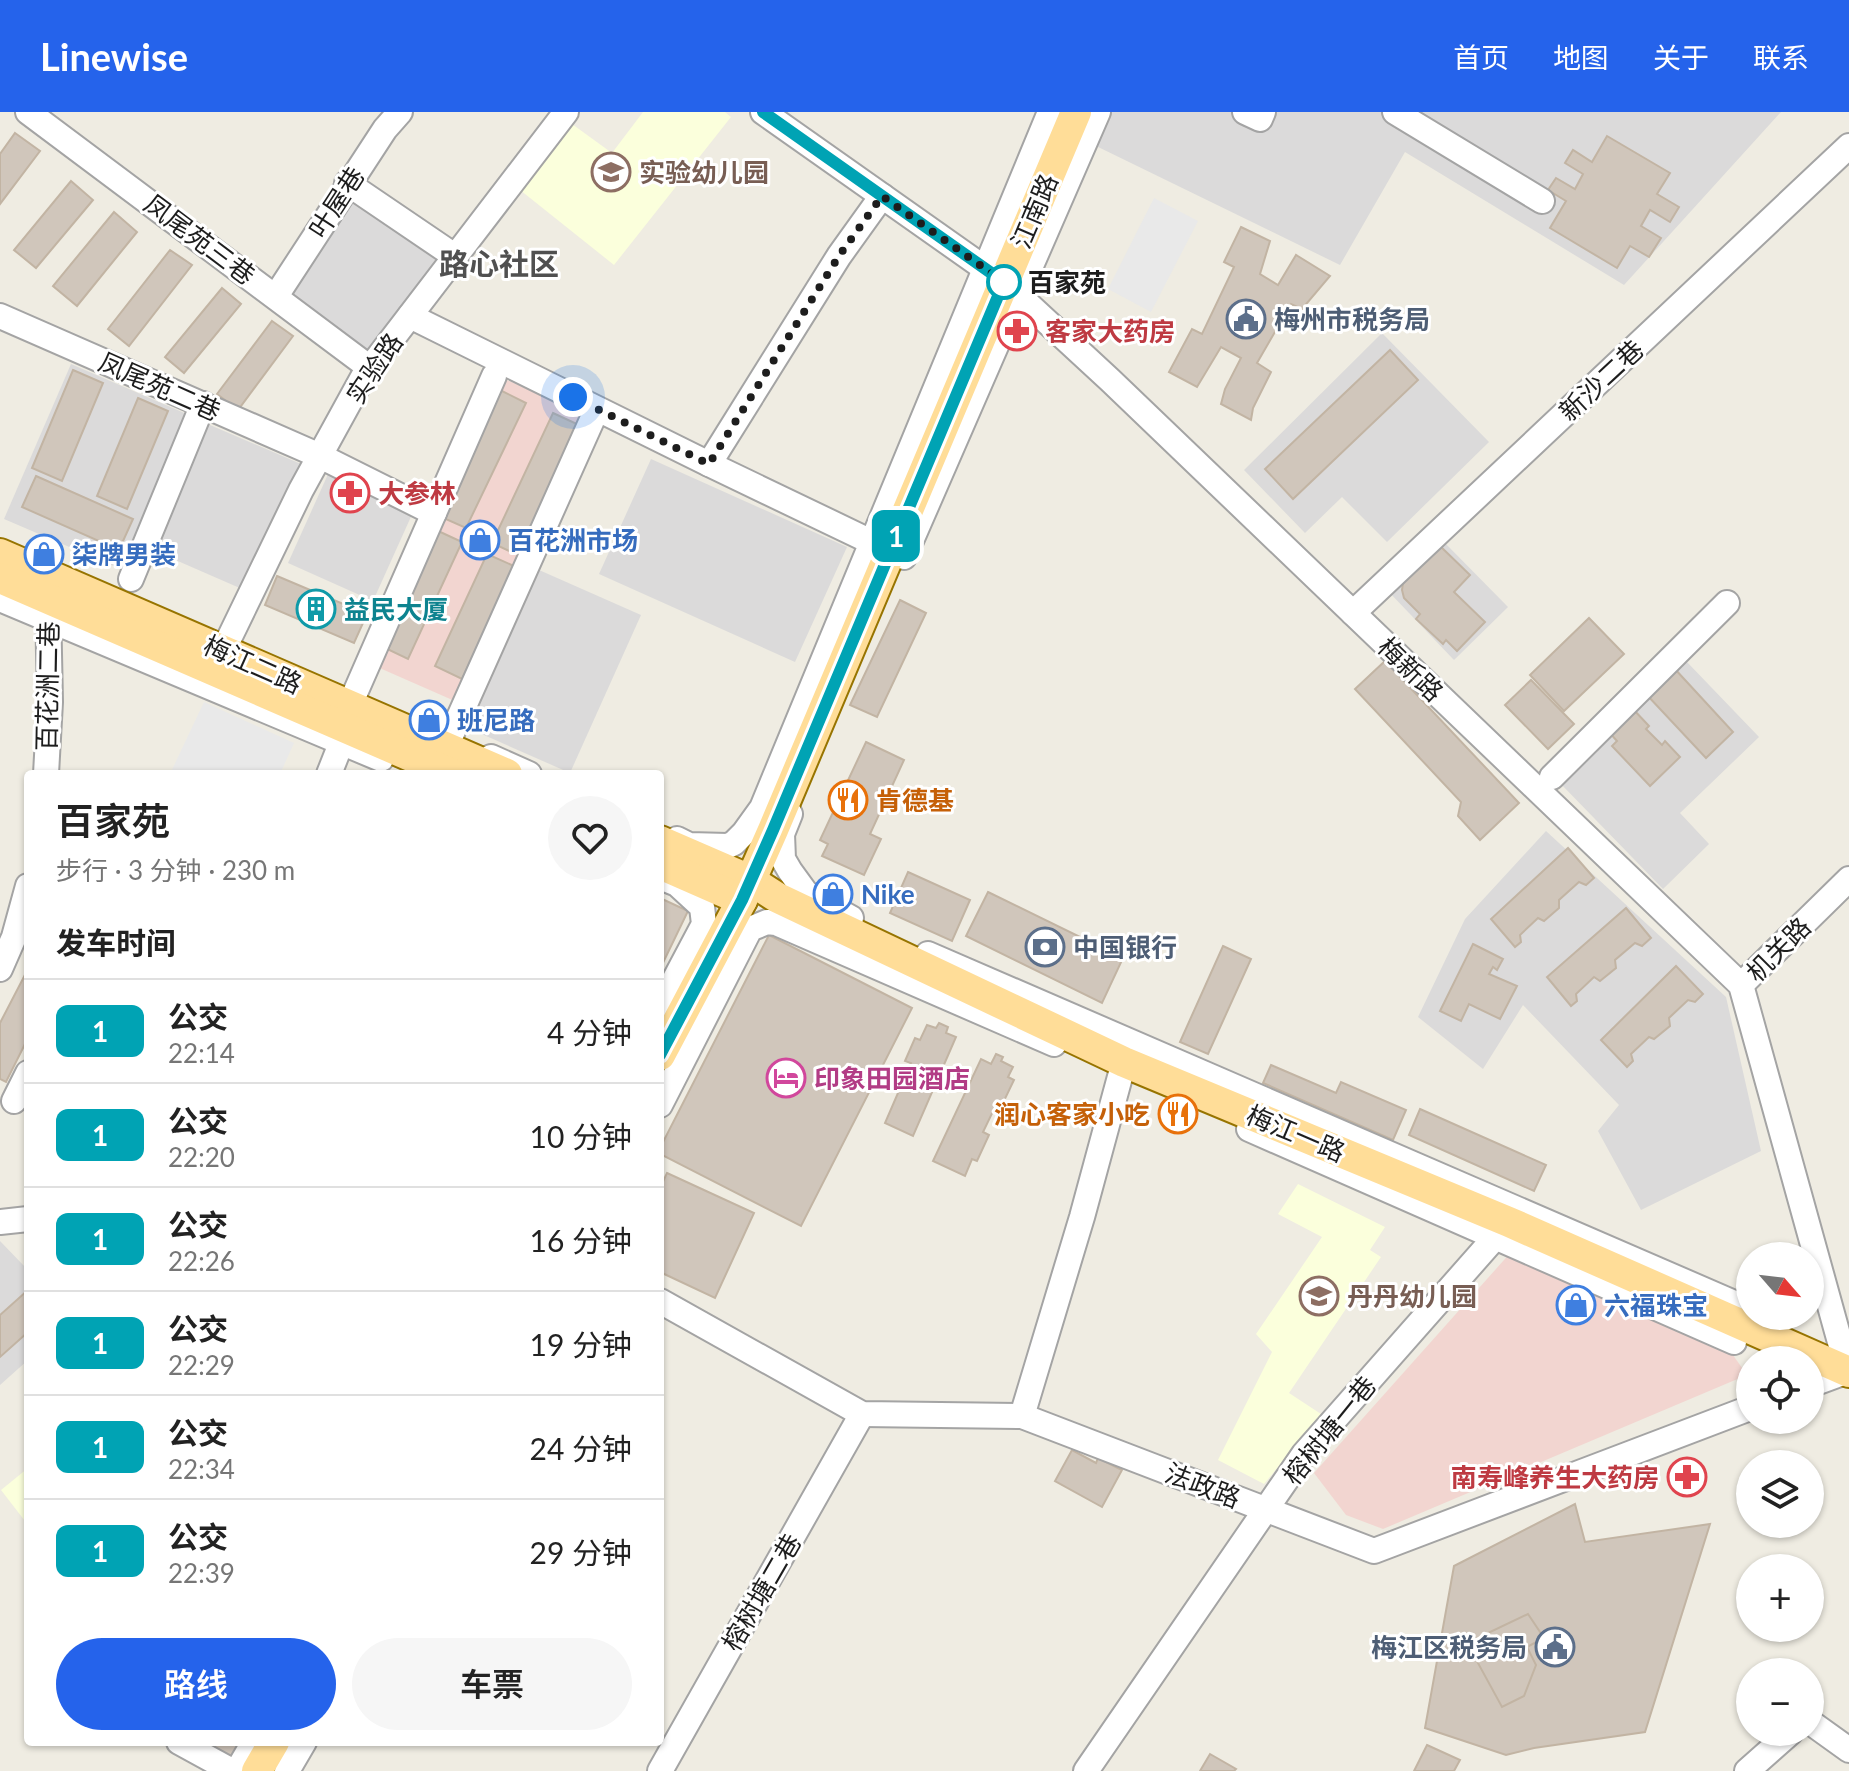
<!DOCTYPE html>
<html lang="zh">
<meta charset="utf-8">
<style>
:root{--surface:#fff;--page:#f6f6f6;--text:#222;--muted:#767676;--line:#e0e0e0;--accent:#2563eb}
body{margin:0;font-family:Lato,"Noto Sans SC",sans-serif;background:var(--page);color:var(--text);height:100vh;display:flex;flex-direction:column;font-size:30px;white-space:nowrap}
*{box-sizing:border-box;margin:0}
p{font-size:26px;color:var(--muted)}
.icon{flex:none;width:44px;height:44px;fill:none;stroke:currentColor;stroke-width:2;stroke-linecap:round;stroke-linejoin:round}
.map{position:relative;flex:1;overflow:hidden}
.sheet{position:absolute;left:24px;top:658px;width:640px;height:976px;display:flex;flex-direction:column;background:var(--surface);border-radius:8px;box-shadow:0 2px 6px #0004}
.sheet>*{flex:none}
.badge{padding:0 16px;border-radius:12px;font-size:28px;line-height:52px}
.needle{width:52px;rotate:118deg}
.fabs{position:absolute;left:1736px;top:1130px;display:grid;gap:16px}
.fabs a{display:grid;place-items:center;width:88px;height:88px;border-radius:50%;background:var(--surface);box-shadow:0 2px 6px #0004;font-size:40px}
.you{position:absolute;width:40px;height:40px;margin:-20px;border:6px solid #fff;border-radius:50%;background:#1a73e8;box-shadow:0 0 0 12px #1a73e833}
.map>.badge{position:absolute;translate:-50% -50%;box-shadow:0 0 0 4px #fff}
h2{padding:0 32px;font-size:30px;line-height:72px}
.round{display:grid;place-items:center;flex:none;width:84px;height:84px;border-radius:42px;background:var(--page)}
.head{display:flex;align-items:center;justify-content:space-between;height:136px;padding:0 32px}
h1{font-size:38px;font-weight:600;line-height:60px}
.primary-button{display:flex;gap:16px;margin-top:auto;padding:16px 32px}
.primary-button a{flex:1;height:92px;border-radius:48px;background:var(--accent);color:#fff;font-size:32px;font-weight:600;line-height:92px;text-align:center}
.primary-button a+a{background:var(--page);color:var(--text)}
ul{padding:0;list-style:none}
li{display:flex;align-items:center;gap:24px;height:104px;padding:0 32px;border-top:2px solid var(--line)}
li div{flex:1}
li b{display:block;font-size:30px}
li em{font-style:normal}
li .badge{min-width:88px;font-weight:700;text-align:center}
header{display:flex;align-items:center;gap:48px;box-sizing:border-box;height:112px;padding:0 40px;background:var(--accent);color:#fff}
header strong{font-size:38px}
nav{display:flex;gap:44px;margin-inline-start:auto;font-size:28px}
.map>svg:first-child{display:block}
.residential{fill:#dbdada}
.commercial{fill:#f2d5d0}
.education{fill:#fbffdc}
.parking{fill:#e9e9e9}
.building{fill:#d0c6bb;stroke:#c2b4a3;stroke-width:2}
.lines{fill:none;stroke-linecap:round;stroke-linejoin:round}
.minor-casing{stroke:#a4a4a4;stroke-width:28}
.major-casing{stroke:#977400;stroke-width:34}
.minor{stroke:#fff;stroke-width:24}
.major{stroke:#ffdd98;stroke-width:30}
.line-casing{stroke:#fff;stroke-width:18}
.line{stroke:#00a3b4;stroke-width:12}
.walk{stroke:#1d1d1d;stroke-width:8;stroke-dasharray:0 14.4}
.stop-dot{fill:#fff;stroke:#00a3b4;stroke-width:4}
.labels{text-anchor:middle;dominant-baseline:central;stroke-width:6;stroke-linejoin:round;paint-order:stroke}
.education-label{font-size:26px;font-weight:bold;fill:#785e54;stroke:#fff;text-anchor:start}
.street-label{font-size:26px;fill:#1d1d1d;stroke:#fff}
.stop-label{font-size:26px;font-weight:bold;fill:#1d1d1d;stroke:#fff;text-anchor:start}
.service-label{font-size:26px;font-weight:bold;fill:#4e5e75;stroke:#fff;text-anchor:start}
.health-label{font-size:26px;font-weight:bold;fill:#be3a42;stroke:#fff;text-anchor:start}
.shop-label{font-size:26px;font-weight:bold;fill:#366cbe;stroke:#fff;text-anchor:start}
.culture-label{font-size:26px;font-weight:bold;fill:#0d838f;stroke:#fff;text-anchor:start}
.food-label{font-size:26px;font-weight:bold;fill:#c56008;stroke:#fff;text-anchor:start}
.hotel-label{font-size:26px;font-weight:bold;fill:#b23c85;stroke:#fff;text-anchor:start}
.quarter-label{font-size:30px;font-weight:bold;fill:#505050;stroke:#fff}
</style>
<header>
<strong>Linewise</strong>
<nav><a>首页</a><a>地图</a><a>关于</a><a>联系</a></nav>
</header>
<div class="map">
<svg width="1849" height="1659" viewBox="0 0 1849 1659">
<rect width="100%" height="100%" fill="#efece2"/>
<g class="residential">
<path d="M1106,0H1781L1624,173L1405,40L1340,153L1092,32Z"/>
<path d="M346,84L436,147L369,243L279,180Z"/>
<path d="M1382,221L1489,330L1387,430L1342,385L1305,421L1244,358Z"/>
<path d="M71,252L189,303L123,458L4,407Z"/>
<path d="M203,310L301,352L242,477L148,436Z"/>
<path d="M651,347L847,435L795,550L599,462Z"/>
<path d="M329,360L414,398L373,489L288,451Z"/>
<path d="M1441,427L1508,495L1454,548L1388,479Z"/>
<path d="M530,454L641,503L570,661L459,612Z"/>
<path d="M1686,549L1759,625L1680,701L1709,732L1663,777L1560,671Z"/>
<path d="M1546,719L1726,885L1761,1039L1641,1098L1598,1019L1619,993L1523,893L1483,957L1418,905L1465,807Z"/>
<path d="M0,1129L25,1155L28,1154V1248L0,1273Z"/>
</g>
<g class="commercial">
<path d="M502,266L585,302L457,590L375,554Z"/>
<path d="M1512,1139L1721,1226L1747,1263L1383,1417L1346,1403L1314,1361Z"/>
</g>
<g class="education">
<path d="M643,0H725L731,5L614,153L520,78L572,12L612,41Z"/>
<path d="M1298,1072L1385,1115L1370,1138L1381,1145L1289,1281L1321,1302L1264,1372L1218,1348L1272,1240L1256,1222L1322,1125L1278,1102Z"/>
<path d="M28,1356V1413L1,1378Z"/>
</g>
<g class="parking">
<path d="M1154,86L1198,109L1151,200L1108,177Z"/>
<path d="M204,590L294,631L280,662H170Z"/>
</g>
<g class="building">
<path d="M15,21L40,39L0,92V42Z"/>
<path d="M1607,24L1670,61L1657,82L1679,95L1670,110L1650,98L1641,114L1661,126L1649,145L1630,134L1617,156L1550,116L1566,89L1548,78L1556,66L1575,77L1583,62L1565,51L1573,38L1592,50Z"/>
<path d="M71,69L93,88L36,156L14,138Z"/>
<path d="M114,100L137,120L77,194L53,174Z"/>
<path d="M1241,115L1270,129L1260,162L1278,173L1296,143L1330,164L1302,197L1291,192L1257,251L1271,260L1253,296L1251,308L1221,292L1225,277L1241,246L1221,235L1197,275L1169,260L1192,217L1202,222L1234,155L1224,150Z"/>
<path d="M170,138L192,153L129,234L108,217Z"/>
<path d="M222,176L241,192L184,261L165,245Z"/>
<path d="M272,209L293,224L238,298L217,282Z"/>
<path d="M1390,238L1418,268L1293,387L1265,357Z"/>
<path d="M73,258L103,271L62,369L32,356Z"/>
<path d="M500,278L526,291L466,416L439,404Z"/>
<path d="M138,286L168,299L127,397L97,384Z"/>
<path d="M553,301L579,313L518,443L492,431Z"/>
<path d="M36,364L133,407L119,438L22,395Z"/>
<path d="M436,418L462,430L408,547L381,534Z"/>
<path d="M1438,432L1470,463L1454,480L1485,510L1457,539L1446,528L1443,532L1416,507L1420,502L1404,486L1402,478L1403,471Z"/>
<path d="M487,442L514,454L462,567L435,554Z"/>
<path d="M277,464L367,502L354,531L265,493Z"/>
<path d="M900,488L926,501L877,605L850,593Z"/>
<path d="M1589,506L1624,542L1564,599L1530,563Z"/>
<path d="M1385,549L1519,691L1480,728L1458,704L1461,690L1355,577Z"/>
<path d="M1674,556L1733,620L1706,646L1646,582Z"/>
<path d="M1531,568L1574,612L1548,637L1505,593Z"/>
<path d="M1633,597L1649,614L1646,617L1662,633L1665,629L1680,645L1650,674L1612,634L1617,629L1609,620Z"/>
<path d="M866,630L904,648L870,722L881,727L864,763L822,744L828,732L820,728Z"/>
<path d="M1568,736L1594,766L1586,773L1579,770L1559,788V796L1544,809L1538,806L1520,823L1521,830L1515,835L1491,807Z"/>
<path d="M908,760L970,788L952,829L890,801Z"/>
<path d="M988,780L1123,846L1102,891L966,824Z"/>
<path d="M660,786L688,799L660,857Z"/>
<path d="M1626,796L1651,826L1642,834L1635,831L1615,848L1616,856L1600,869L1594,865L1576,882L1577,889L1571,894L1547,865Z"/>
<path d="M769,823L912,896L801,1114L660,1042V1036Z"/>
<path d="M1473,832L1503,847L1497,858L1493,855L1489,862L1517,874L1500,907L1469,892L1461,909L1440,899Z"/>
<path d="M1223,834L1251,847L1208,942L1180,930Z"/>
<path d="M1676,854L1703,882L1695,890L1688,888L1669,906L1670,914L1654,927L1649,925L1631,942L1633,949L1627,955L1601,928Z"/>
<path d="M28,857V926L6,970L0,967V911Z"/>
<path d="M939,911L948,915L946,921L956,925L913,1024L885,1011L911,951L905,949L915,926L920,928L927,913L936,916Z"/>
<path d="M996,942L1003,945L1001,949L1013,955L1008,965L1014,968L1001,995L996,993L983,1020L989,1023L977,1049L972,1047L965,1064L933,1049L981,947L991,952Z"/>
<path d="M1271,953L1336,981L1341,970L1406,998L1393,1028L1263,971Z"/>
<path d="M1420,997L1546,1053L1534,1079L1409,1023Z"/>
<path d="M667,1061L754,1101L715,1186L660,1160V1076Z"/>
<path d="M28,1178V1220L0,1245V1203Z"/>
<path d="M1072,1338L1096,1351L1098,1346L1122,1358L1102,1395L1055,1369Z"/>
<path d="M1575,1392L1585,1430L1710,1412L1645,1620L1534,1636L1506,1643L1425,1616L1454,1454Z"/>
<path d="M1528,1502L1544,1526L1527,1535L1536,1553L1524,1584L1502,1595L1467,1531Z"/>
<path d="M192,1630H246L233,1653Z"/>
<path d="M1427,1633L1460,1648L1454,1659H1414Z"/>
<path d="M1210,1642L1236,1657L1234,1659H1200Z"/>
</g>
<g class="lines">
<defs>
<g id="minor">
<path d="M28,0L370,256"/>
<path d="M763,0L1004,170L1110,268L1741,873L1848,1259L1810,1273"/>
<path d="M1245,0L1260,7L1263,0"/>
<path d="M1395,0L1542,89"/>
<path d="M347,71L456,145"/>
<path d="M276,184L385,17L400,0"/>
<path d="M0,204L320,344L434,401"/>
<path d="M410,204L709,352L886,437"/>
<path d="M709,352L839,144L882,84"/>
<path d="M904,445L1098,0"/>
<path d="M131,467L203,292"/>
<path d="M0,487L381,647"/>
<path d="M1353,501L1849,34"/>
<path d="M223,539L301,378L363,265L566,0"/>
<path d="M352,588L494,264"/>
<path d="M448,630L592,308"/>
<path d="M491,645L529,662"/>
<path d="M46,662L50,590L48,493"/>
<path d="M329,662L346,619"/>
<path d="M1552,665L1727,491"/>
<path d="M790,702L782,722L783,747L790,759L806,781L851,806"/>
<path d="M677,727L689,733L728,734L734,731L744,721L762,696L1050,0"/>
<path d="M660,765L677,772L702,795L704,812L660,895"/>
<path d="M928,842L1748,1197"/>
<path d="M0,857L14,825L28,774"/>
<path d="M1741,873L1849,767"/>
<path d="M14,989L28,961"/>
<path d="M660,993L750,817L767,810L776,811L1054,932"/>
<path d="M1249,1017L1734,1230"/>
<path d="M0,1110L28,1107"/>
<path d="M660,1189L862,1302L1022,1304L1374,1439L1750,1296"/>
<path d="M1022,1304L1082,1105L1124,950"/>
<path d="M1810,1610L1849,1638"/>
<path d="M179,1630L232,1659"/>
<path d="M237,1659L254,1630"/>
<path d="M287,1659L304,1630"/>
<path d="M660,1659L862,1302"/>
<path d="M1086,1659L1304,1342L1506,1113"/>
<path d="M1747,1659L1791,1620"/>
</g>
<g id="major">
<path d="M0,442L507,662"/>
<path d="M0,466L452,662"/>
<path d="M660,729L750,768L778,786L1124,950L1509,1110L1849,1260"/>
<path d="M660,752L742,788"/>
<path d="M660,943L742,788L773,718L1076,0"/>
<path d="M257,1659L274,1630"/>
</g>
</defs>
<use href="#minor" class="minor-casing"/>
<use href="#major" class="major-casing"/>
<use href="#minor" class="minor"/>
<use href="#major" class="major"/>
</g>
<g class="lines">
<defs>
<path id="line" d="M660,943L742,788L773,718L1004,170L763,0"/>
</defs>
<use href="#line" class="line-casing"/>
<use href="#line" class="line"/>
<path class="walk" d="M573,285L709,352L839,144L882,84L1004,170"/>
</g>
<defs>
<symbol id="school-ring" viewBox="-11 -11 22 22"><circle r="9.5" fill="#fff" stroke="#8d6e63" stroke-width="1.5"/><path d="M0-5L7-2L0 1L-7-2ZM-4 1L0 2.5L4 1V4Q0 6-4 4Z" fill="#8d6e63"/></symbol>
<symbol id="civic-ring" viewBox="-11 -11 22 22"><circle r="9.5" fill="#fff" stroke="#5c6f8a" stroke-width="1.5"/><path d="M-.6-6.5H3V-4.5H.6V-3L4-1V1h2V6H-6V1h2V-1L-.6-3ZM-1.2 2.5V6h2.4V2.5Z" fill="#5c6f8a"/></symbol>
<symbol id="pharmacy-ring" viewBox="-11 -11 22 22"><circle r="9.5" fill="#fff" stroke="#e0444e" stroke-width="1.5"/><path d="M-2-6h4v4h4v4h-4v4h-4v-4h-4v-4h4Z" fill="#e0444e"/></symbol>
<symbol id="shop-ring" viewBox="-11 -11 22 22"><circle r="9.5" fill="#fff" stroke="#3f7fe0" stroke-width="1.5"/><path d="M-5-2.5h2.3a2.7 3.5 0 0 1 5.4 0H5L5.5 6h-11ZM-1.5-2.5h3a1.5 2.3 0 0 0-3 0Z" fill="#3f7fe0"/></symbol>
<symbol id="building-ring" viewBox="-11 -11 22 22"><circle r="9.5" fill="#fff" stroke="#0f9aa8" stroke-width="1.5"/><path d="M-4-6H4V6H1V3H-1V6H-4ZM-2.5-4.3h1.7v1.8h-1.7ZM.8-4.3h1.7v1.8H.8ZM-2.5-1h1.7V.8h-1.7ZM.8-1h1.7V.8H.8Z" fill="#0f9aa8"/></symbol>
<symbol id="restaurant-ring" viewBox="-11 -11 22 22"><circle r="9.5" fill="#fff" stroke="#e8710a" stroke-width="1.5"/><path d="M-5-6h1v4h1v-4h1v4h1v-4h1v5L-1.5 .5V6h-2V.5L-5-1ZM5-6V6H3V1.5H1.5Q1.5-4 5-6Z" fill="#e8710a"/></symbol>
<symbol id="bank-ring" viewBox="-11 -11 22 22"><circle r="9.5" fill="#fff" stroke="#5c6f8a" stroke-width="1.5"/><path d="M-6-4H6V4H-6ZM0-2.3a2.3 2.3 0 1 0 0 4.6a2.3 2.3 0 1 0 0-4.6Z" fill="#5c6f8a"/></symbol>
<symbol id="hotel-ring" viewBox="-11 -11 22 22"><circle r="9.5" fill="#fff" stroke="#d1479c" stroke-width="1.5"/><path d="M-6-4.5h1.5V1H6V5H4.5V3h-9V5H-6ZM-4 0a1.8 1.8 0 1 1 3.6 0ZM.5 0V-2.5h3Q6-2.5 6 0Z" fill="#d1479c"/></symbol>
</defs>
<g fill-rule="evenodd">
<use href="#school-ring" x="589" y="38" width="44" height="44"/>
<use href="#civic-ring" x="1224" y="185" width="44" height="44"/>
<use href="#pharmacy-ring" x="995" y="197" width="44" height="44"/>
<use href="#pharmacy-ring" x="328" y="359" width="44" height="44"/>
<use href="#shop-ring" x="458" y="406" width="44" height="44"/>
<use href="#shop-ring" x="22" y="420" width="44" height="44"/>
<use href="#building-ring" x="294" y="475" width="44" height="44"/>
<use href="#shop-ring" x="407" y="586" width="44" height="44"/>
<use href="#restaurant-ring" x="826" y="666" width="44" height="44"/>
<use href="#shop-ring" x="811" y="760" width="44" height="44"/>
<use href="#bank-ring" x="1023" y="813" width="44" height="44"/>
<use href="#hotel-ring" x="764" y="944" width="44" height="44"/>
<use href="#restaurant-ring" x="1156" y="980" width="44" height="44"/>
<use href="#school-ring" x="1297" y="1162" width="44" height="44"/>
<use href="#shop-ring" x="1554" y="1171" width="44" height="44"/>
<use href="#pharmacy-ring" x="1665" y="1343" width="44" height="44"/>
<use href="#civic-ring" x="1533" y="1513" width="44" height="44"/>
</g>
<circle class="stop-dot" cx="1004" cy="170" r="16"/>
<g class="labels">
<g class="education-label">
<text x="639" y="60">实验幼儿园</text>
<text x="1347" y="1184">丹丹幼儿园</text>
</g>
<g class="street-label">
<text transform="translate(336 90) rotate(-57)">叶屋巷</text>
<text transform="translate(1034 99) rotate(-67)">江南路</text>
<text transform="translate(200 127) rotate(37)">凤尾苑三巷</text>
<text transform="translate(374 256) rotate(-56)">实验路</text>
<text transform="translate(1601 268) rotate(-43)">新沙二巷</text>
<text transform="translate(160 274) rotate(24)">凤尾苑二巷</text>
<text transform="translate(253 552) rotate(24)">梅江二路</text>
<text transform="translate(1411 557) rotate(44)">梅新路</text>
<text transform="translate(47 574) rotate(-89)">百花洲二巷</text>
<text transform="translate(1778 837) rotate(-45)">机关路</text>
<text transform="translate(1296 1021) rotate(23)">梅江一路</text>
<text transform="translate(1329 1318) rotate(-51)">榕树塘一巷</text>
<text transform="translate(1203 1373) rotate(21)">法政路</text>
<text transform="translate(761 1480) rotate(-60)">榕树塘二巷</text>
</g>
<g class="stop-label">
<text x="1028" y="170">百家苑</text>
</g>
<g class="service-label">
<text x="1274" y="207">梅州市税务局</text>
<text x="1073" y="835">中国银行</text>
<text x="1527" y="1535" text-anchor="end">梅江区税务局</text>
</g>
<g class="health-label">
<text x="1045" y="219">客家大药房</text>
<text x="378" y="381">大参林</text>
<text x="1659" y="1365" text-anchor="end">南寿峰养生大药房</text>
</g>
<g class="shop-label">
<text x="508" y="428">百花洲市场</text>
<text x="72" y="442">柒牌男装</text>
<text x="457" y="608">班尼路</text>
<text x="861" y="782">Nike</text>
<text x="1604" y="1193">六福珠宝</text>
</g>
<g class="culture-label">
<text x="344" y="497">益民大厦</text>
</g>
<g class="food-label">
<text x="876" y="688">肯德基</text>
<text x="1150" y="1002" text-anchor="end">润心客家小吃</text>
</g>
<g class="hotel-label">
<text x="814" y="966">印象田园酒店</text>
</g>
<g class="quarter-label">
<text x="499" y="151">路心社区</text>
</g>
</g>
</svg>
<div class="fabs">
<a><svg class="needle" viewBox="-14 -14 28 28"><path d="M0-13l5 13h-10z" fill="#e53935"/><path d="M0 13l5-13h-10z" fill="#767676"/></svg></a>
<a><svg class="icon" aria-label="locate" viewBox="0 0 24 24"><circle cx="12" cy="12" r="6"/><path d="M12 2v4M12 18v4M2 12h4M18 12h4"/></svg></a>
<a><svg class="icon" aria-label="layers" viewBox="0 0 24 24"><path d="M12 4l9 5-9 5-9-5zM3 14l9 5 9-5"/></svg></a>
<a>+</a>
<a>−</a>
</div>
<div class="you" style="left:573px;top:285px"></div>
<b class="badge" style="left:896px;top:424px;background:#00a3b4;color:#fff">1</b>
<section class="sheet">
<div class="head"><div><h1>百家苑</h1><p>步行 · 3 分钟 · 230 m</p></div><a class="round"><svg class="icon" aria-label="heart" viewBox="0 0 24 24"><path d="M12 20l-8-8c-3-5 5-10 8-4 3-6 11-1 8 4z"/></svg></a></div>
<h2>发车时间</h2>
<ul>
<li><span class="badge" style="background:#00a3b4;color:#fff">1</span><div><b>公交</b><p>22:14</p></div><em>4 分钟</em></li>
<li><span class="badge" style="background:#00a3b4;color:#fff">1</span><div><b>公交</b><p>22:20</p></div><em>10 分钟</em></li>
<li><span class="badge" style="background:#00a3b4;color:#fff">1</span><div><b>公交</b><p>22:26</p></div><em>16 分钟</em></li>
<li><span class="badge" style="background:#00a3b4;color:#fff">1</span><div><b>公交</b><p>22:29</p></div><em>19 分钟</em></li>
<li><span class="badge" style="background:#00a3b4;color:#fff">1</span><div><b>公交</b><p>22:34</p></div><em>24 分钟</em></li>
<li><span class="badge" style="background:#00a3b4;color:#fff">1</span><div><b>公交</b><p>22:39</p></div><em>29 分钟</em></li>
</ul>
<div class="primary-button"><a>路线</a><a>车票</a></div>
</section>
</div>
